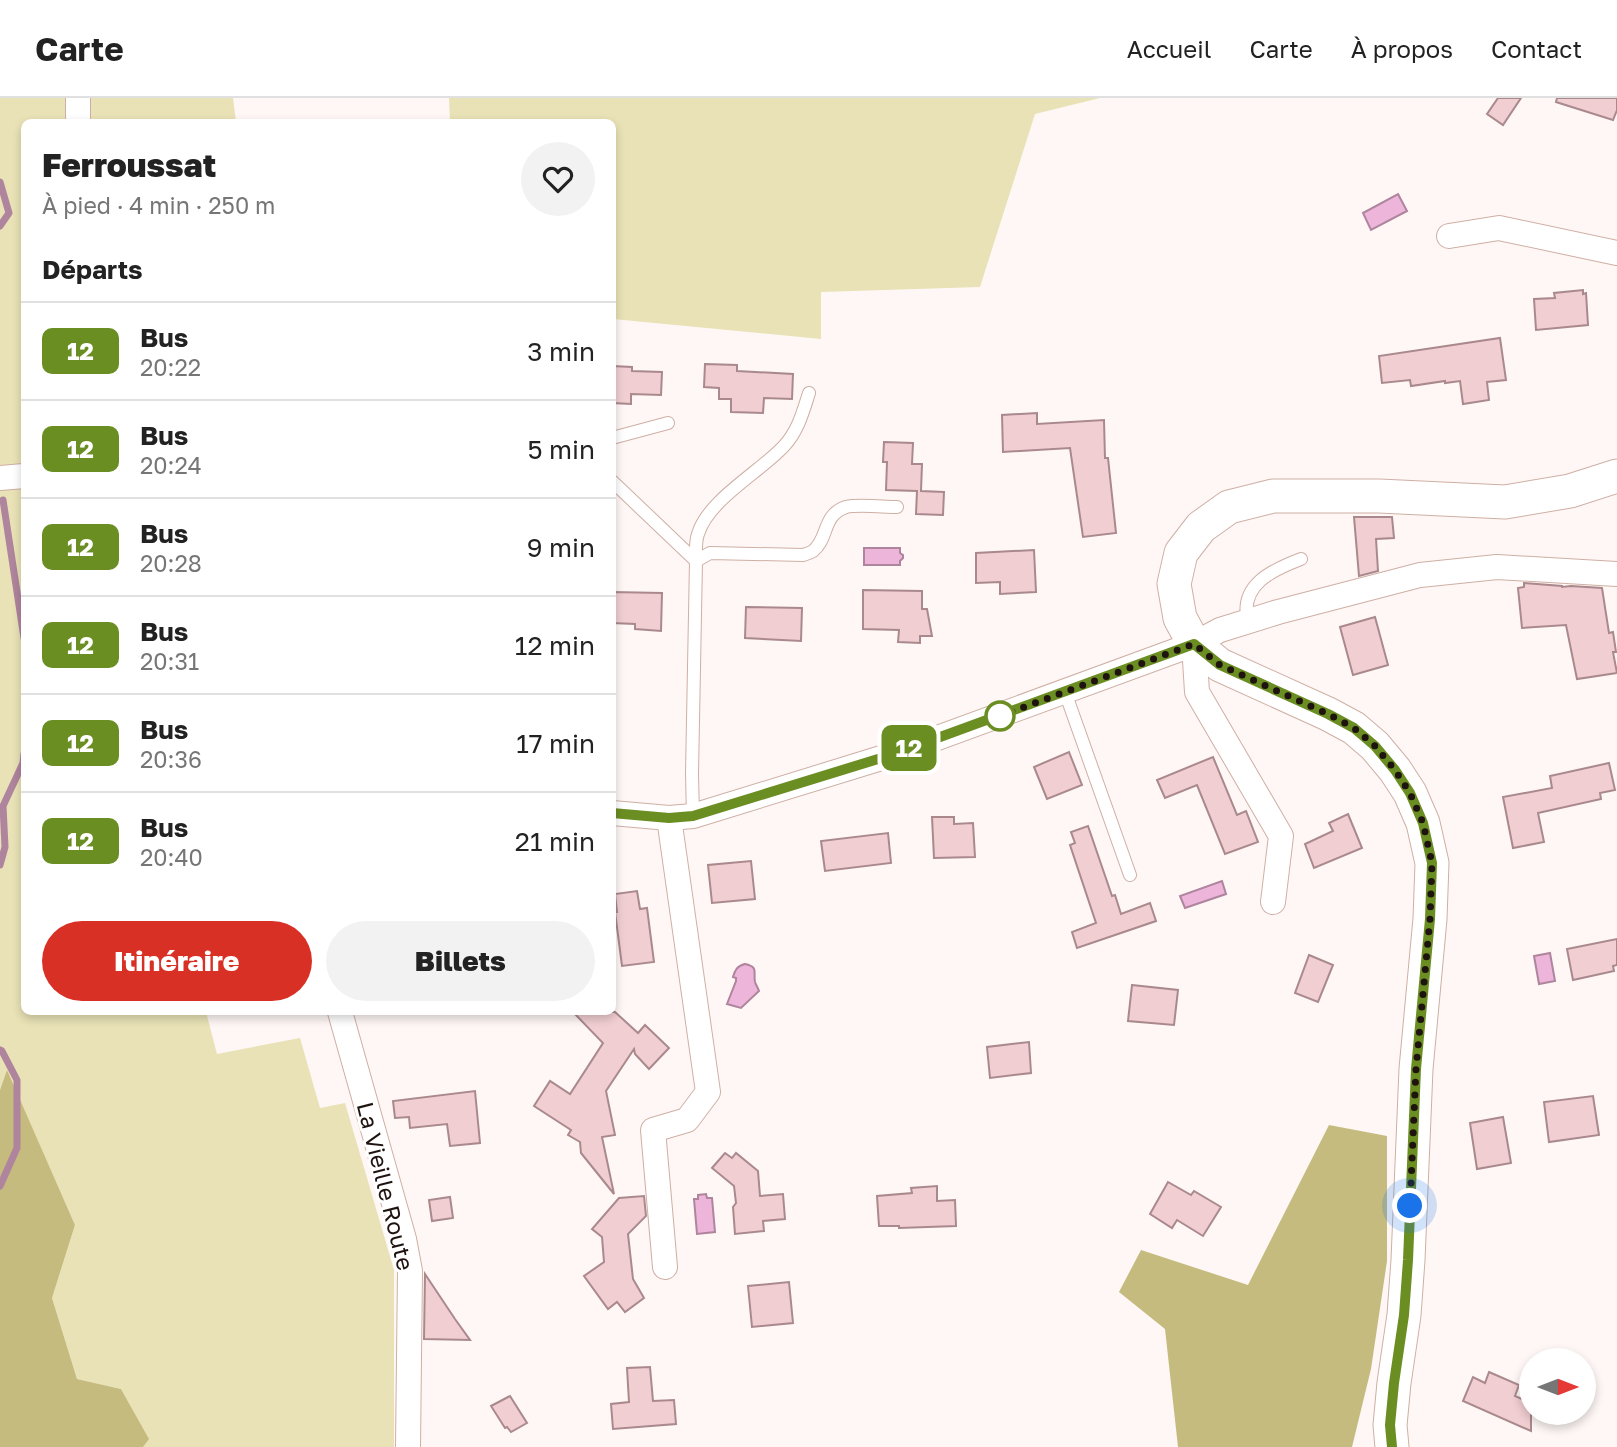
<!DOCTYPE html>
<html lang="fr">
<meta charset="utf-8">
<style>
:root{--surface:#fff;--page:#f2f2f2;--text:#222;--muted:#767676;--line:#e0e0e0;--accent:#d93025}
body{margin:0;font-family:"Golos Text",sans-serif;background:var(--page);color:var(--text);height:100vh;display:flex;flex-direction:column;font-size:26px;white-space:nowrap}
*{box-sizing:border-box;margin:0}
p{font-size:23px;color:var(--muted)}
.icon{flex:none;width:38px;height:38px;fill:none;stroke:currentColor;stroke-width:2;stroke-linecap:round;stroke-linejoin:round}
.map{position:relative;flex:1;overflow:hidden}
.drawer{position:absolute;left:21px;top:21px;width:595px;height:896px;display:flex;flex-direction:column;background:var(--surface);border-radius:10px;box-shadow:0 4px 10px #0003}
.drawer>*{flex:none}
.badge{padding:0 14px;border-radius:10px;font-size:24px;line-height:46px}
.needle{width:46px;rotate:90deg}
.fabs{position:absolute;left:1519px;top:1250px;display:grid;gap:14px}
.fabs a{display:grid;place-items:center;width:77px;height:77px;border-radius:50%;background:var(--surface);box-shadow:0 4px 10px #0003;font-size:35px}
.you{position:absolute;width:35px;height:35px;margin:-18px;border:5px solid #fff;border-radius:50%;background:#1a73e8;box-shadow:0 0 0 10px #1a73e833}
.map>.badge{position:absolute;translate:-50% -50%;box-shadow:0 0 0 4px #fff}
h2{padding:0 21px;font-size:26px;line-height:63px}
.round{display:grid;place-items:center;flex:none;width:74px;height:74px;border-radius:37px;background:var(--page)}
.headline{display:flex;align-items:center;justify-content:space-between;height:119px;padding:0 21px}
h1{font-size:33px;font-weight:800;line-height:52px}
.action{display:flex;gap:14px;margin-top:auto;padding:14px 21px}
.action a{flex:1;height:80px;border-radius:42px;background:var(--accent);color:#fff;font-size:28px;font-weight:800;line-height:80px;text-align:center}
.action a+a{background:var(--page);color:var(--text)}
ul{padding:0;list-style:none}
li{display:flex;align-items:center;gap:21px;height:98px;padding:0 21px;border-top:2px solid var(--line)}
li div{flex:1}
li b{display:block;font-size:26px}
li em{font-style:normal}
li .badge{min-width:77px;font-weight:700;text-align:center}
header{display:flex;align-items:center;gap:42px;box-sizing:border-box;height:98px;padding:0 35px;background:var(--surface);border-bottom:2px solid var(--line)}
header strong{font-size:33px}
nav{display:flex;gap:38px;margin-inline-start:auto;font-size:24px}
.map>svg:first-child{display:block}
.green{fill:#e9e2b6}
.forest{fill:#c5bb7e}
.water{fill:#edb5da;stroke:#af849d;stroke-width:2}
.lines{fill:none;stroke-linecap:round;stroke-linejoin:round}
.stream{stroke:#af849d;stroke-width:7}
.building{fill:#f1ced2;stroke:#aa898d;stroke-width:2}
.service-casing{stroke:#cfafa4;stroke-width:14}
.minor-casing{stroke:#cfafa4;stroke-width:26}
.secondary-casing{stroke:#cfafa4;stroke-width:35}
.service{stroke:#fff;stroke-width:12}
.minor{stroke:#fff;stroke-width:24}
.secondary{stroke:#fff;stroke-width:33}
.line-casing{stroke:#fff;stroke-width:16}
.line{stroke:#6b8e23;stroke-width:10}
.walk{stroke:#1e130f;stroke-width:7;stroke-dasharray:0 12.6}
.stop-dot{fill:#fff;stroke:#6b8e23;stroke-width:3.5}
.labels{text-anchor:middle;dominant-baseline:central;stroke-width:6;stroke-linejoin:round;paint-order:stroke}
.street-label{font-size:23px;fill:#1e130f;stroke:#fff}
</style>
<header>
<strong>Carte</strong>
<nav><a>Accueil</a><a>Carte</a><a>À propos</a><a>Contact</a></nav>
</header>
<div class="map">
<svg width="1617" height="1349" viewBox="0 0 1617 1349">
<rect width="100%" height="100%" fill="#fef7f5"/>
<g class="green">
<path d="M0,0H233L236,24H24V914H206L217,956L300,940L320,1010L345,1005L394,1172V1349H143L148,1340L121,1291L77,1281L52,1200L75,1127L7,973L0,992Z"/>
<path d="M449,0H1100L1035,16L980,189L821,194V241L613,221L612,24H450Z"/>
</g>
<g class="forest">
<path d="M7,972L75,1127L52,1200L77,1281L121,1291L149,1341L143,1349H0V992Z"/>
<path d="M1329,1027L1387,1038V1163L1371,1271L1352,1349H1178L1165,1231L1119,1194L1141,1152L1248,1187Z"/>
</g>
<g class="water">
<path d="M1398,96L1407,113L1371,132L1363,115Z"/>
<path d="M864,450H900V455L903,457V460L900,463V467H864Z"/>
<path d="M1222,783L1226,796L1185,810L1180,798Z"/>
<path d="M1550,855L1555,883L1539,886L1534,858Z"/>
<path d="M745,866C759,869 753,874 755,884C756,887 758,890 759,893L741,910L727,906L736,883V880L733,879C735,872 737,868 745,866Z"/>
<path d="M706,1096L707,1100H712L715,1134L697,1136L694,1101H698V1097Z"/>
</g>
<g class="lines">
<g class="stream">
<path d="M0,84L9,115L0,128"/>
<path d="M3,402L24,540"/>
<path d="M0,767L5,749L3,708L23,665L24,656"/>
<path d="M0,952L2,953L17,982V1050L0,1088"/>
</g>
</g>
<g class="building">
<path d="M1498,0H1521L1503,27L1487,16Z"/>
<path d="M1557,0H1617V12L1613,22L1556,4Z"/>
<path d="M1583,192V196L1586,195L1588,227L1536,232L1534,201L1555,200L1554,195Z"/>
<path d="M1500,240L1506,282L1487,284L1489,302L1463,306L1460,283L1445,285V283L1411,288L1410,282L1382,285L1379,258Z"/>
<path d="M705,266L737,267V273L793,276L792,301L764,300L763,315L731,314V301H719V290L704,289Z"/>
<path d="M612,268L632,269V273L662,274L661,297L631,296V306L612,305Z"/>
<path d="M1037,315V326L1104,322L1105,360H1108L1116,435L1083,439L1070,350L1003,354L1002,317Z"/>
<path d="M884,344L913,345L912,366H922L921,393L944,394L943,417L916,416L917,393L886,392L887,364H883Z"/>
<path d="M1354,419H1392L1394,440L1376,441L1378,473L1359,478Z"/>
<path d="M1034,452L1036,494L1000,496V484L976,485V455Z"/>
<path d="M1524,485L1562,488V489L1571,488L1602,490L1609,535L1613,534L1616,554H1613L1617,575L1577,581L1566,527L1522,530L1518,490L1524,489Z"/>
<path d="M863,492L922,493V511H927L932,538H920V545L898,544L899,532L863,531Z"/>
<path d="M612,494L662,495L661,533L635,531V526L612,525Z"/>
<path d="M746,509L802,510L801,543L745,540Z"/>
<path d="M1375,519L1388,567L1353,577L1340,529Z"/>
<path d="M1069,654L1082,687L1047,701L1034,669Z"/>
<path d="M1213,659L1237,717L1246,713L1258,744L1225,756L1197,687L1165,700L1157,682Z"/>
<path d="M1609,665L1615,692L1600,695L1601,701L1538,715L1544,744L1513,750L1503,699L1552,690L1550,678Z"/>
<path d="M1348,716L1362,750L1314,770L1305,746L1333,733L1329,725Z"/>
<path d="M932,719H954V726L973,725L975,759L934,760Z"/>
<path d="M1088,728L1112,798L1115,797L1121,816L1150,805L1156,823L1077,850L1072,834L1096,825L1070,747L1075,745L1071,734Z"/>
<path d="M888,735L891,765L825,773L821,743Z"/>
<path d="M751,763L755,801L712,805L708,767Z"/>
<path d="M637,793L640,811L647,810L654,864L622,868L615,814H617L615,796Z"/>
<path d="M1617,841V867L1613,868L1614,873L1573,882L1567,851Z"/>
<path d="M1309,857L1333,867L1318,904L1295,895Z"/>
<path d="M1132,887L1178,892L1174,927L1128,923Z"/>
<path d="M573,914H615L638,935L645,927L669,950L649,971L635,956L634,951L606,993L615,1037L602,1039L614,1096L581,1055L580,1044L568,1037L571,1032L534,1008L550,983L570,996L603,945Z"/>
<path d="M1029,944L1031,975L990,980L987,949Z"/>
<path d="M475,993L480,1045L450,1048L447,1026L410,1030L409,1019L395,1020L393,1003Z"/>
<path d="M1593,998L1599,1037L1549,1044L1544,1004Z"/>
<path d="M1503,1019L1511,1065L1477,1071L1470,1025Z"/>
<path d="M725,1055L732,1060L736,1055L758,1073L760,1098L783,1096L785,1121L763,1123L764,1133L735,1136L733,1109L736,1105L734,1088L712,1070Z"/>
<path d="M1168,1084L1191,1097L1194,1093L1221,1109L1203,1138L1177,1122L1172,1130L1150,1116Z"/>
<path d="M937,1088V1103L955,1102L956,1128L899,1130V1128H879L877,1098L912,1095L911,1090Z"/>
<path d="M644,1098L646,1118L628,1136L633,1181L644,1200L625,1214L617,1204L608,1211L584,1178L604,1164L602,1139L592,1131L619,1100Z"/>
<path d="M450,1099L453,1120L432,1123L429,1102Z"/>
<path d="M425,1176L455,1221L470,1242L424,1241Z"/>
<path d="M789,1184L793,1225L752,1229L748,1188Z"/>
<path d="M650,1269L653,1303L674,1302L676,1326L613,1331L611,1306L629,1304L627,1270Z"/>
<path d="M1489,1274L1519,1287L1515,1298L1531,1305V1333L1463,1303L1473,1279L1485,1285Z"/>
<path d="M510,1298L527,1325L511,1334L507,1329L505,1330L491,1308Z"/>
</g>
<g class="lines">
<defs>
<g id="service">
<path d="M612,340L668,325"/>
<path d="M612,383L696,463L692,676L693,718"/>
<path d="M696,463L710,455L803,457C806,456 810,455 813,453C829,440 822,417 846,409C858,406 884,409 897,409"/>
<path d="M696,463C696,455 695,444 698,436C708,402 760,374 784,348C798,333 803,314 809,295"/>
<path d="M1248,523C1239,487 1272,472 1301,461"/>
<path d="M1065,594L1130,777"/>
</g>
<g id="minor">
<path d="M78,0V24"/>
<path d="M1449,138L1499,130L1617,155"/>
<path d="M0,380L24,378"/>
<path d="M1194,546L1197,594L1281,738L1273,804"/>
<path d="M612,715L669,720L693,718L891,657L1194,546L1220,532L1278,514L1420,477L1497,469L1617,476"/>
<path d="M340,914L404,1141L410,1173L408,1349"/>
<path d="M665,1169L653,1032L687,1022L708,994L669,720"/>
</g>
<path id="secondary" d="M1392,1349L1390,1327L1394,1285L1404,1217L1408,1162L1416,971L1430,821L1432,765L1423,725L1410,695L1395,672L1375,648L1354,630L1328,616L1220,567L1194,546L1180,520L1174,486L1181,455L1201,429L1229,409L1273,398H1379L1505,404L1570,393L1617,378"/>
</defs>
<use href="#service" class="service-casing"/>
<use href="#minor" class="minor-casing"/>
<use href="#secondary" class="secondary-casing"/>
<use href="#service" class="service"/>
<use href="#minor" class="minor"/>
<use href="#secondary" class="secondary"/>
</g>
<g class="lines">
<defs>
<path id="line" d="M612,715L669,720L693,718L891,657L1194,546L1220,567L1328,616L1354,630L1375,648L1395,672L1410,695L1423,725L1432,765L1430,821L1416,971L1408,1162L1404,1217L1394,1285L1390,1327L1392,1349"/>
</defs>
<use href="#line" class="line-casing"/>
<use href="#line" class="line"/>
<path class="walk" d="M1000,618L1194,546L1220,567L1328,616L1354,630L1375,648L1395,672L1410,695L1423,725L1432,765L1430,821L1416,971L1410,1108"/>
</g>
<circle class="stop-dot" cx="1000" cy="618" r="14"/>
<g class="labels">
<g class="street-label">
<text transform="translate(386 1088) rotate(76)">La Vieille Route</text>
</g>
</g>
</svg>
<div class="fabs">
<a><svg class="needle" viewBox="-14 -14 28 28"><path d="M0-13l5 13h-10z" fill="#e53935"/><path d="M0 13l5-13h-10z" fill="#767676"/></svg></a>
</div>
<div class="you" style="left:1410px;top:1108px"></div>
<b class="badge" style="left:909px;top:650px;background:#6b8e23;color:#fff">12</b>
<section class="drawer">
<div class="headline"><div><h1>Ferroussat</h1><p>À pied · 4 min · 250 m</p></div><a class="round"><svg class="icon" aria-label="heart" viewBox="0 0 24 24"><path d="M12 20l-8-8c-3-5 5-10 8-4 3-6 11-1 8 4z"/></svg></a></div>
<h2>Départs</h2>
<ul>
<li><span class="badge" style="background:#6b8e23;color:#fff">12</span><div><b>Bus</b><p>20:22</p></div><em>3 min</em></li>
<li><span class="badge" style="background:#6b8e23;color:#fff">12</span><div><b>Bus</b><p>20:24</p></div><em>5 min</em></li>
<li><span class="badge" style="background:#6b8e23;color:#fff">12</span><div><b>Bus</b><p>20:28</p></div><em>9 min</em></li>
<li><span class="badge" style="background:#6b8e23;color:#fff">12</span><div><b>Bus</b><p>20:31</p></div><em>12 min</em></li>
<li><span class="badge" style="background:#6b8e23;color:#fff">12</span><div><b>Bus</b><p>20:36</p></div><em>17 min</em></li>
<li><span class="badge" style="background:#6b8e23;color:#fff">12</span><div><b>Bus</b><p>20:40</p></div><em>21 min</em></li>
</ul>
<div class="action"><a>Itinéraire</a><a>Billets</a></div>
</section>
</div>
